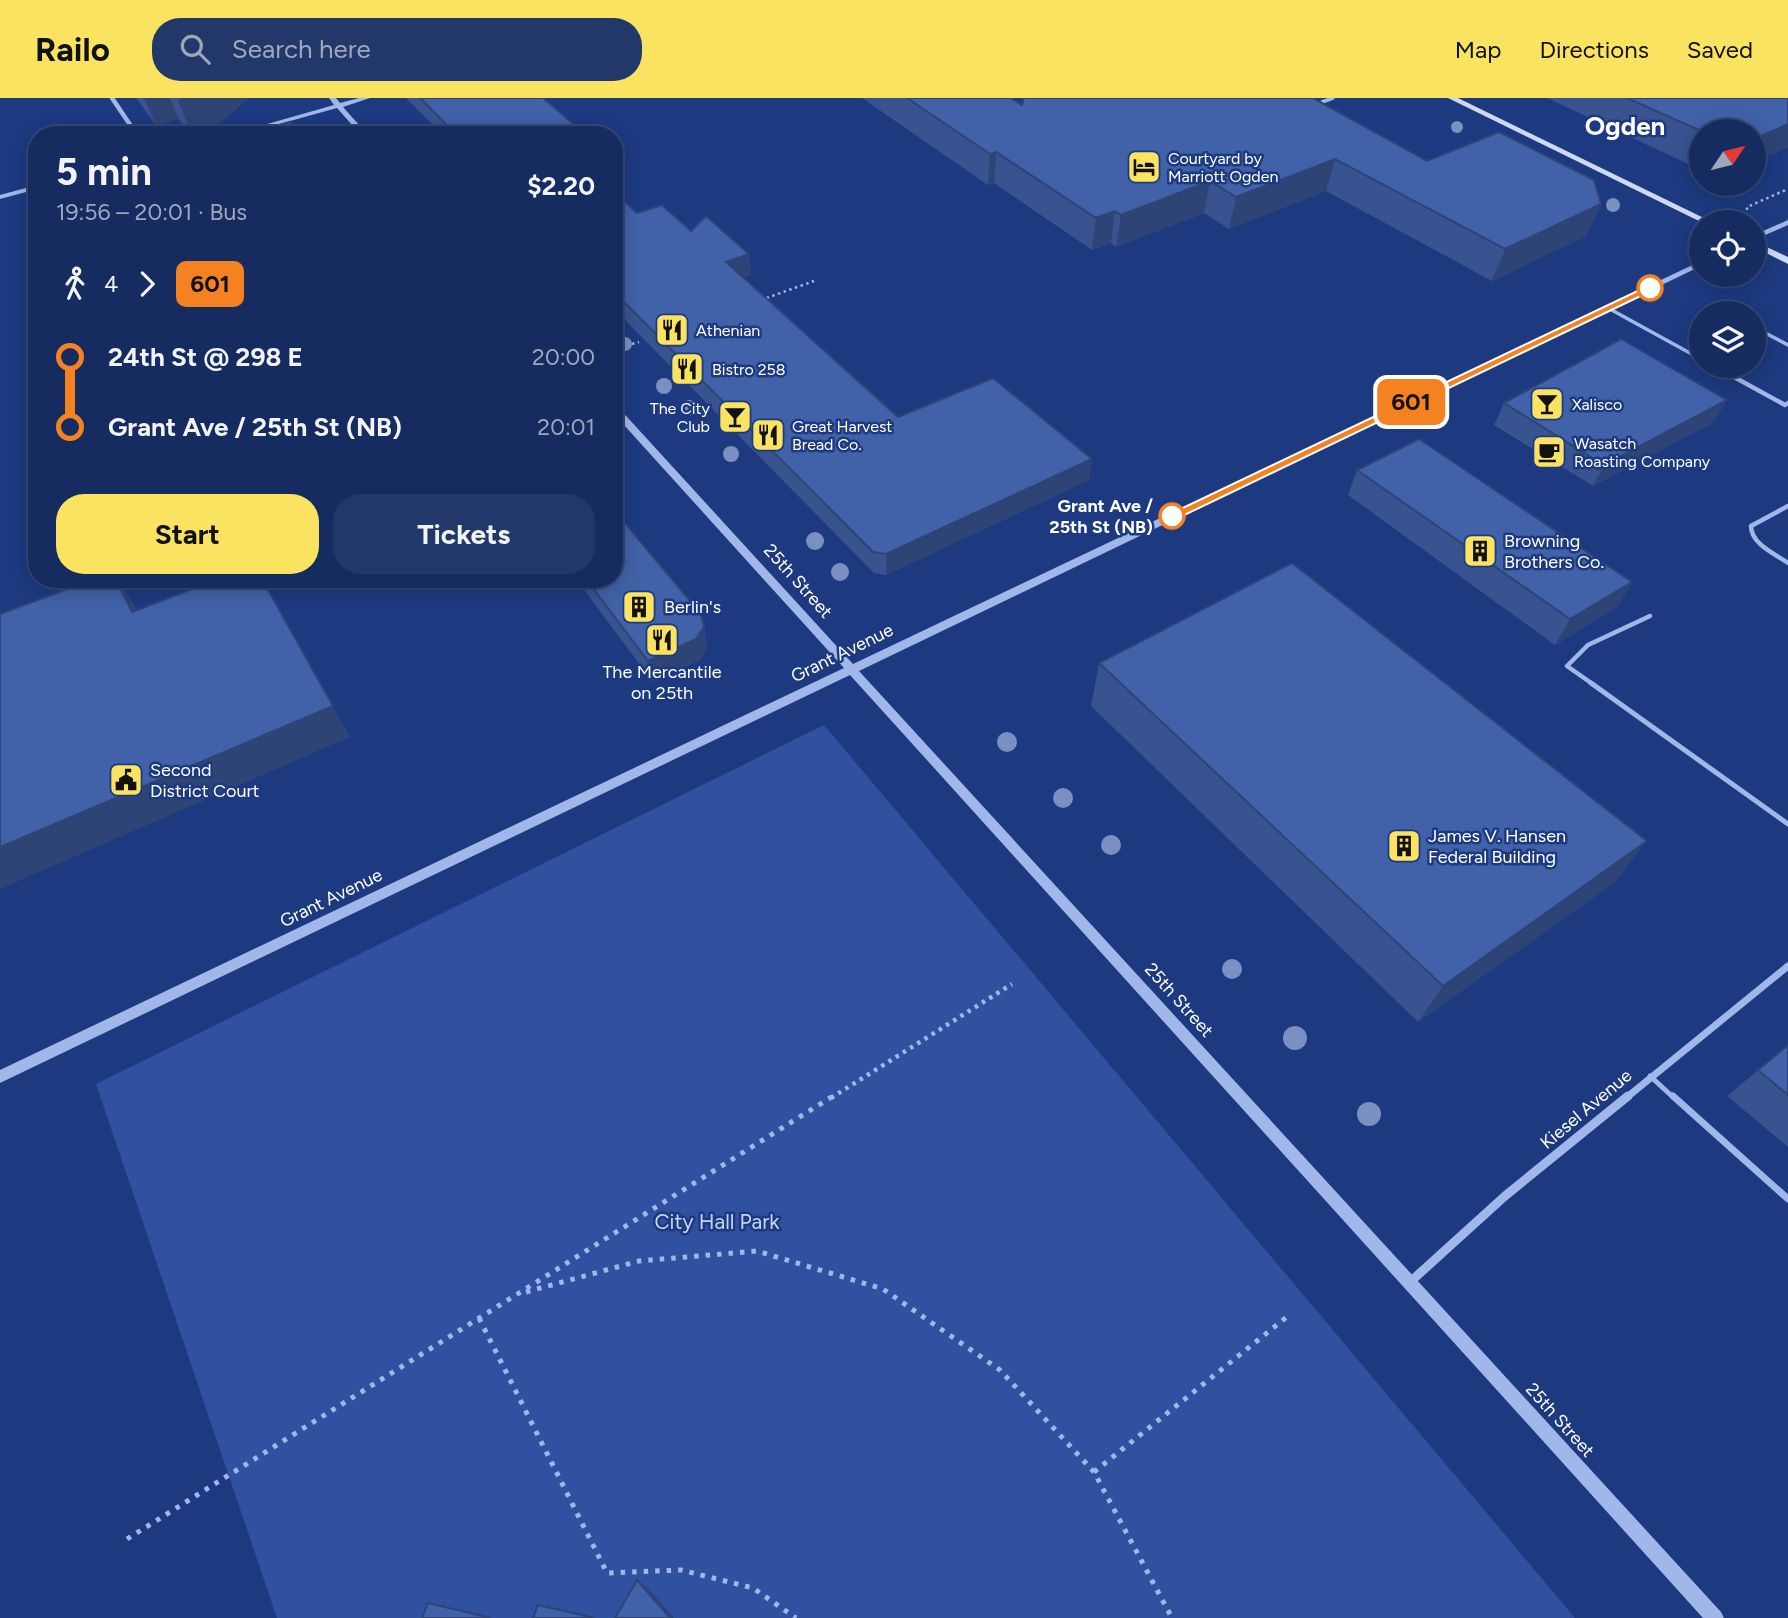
<!DOCTYPE html>
<meta charset="utf-8">
<style>
:root{--surface:#162c61;--page:#23386a;--text:#f1f3f6;--muted:#9ea7bd;--line:#354876;--accent:#f9e360}
body{margin:0;font-family:Figtree,sans-serif;background:var(--page);color:var(--text);height:100vh;display:flex;flex-direction:column;font-size:26px;white-space:nowrap}
*{box-sizing:border-box;margin:0}
p{font-size:23px;color:var(--muted)}
.icon{flex:none;width:38px;height:38px;fill:none;stroke:currentColor;stroke-width:2;stroke-linecap:round;stroke-linejoin:round}
.map{position:relative;flex:1;overflow:hidden}
.side{position:absolute;left:28px;top:28px;width:595px;height:462px;display:flex;flex-direction:column;background:var(--surface);border-radius:28px;box-shadow:0 4px 18px #0003,0 0 0 2px var(--line)}
.side>*{flex:none}
.badge{padding:0 14px;border-radius:10px;font-size:24px;line-height:46px}
.needle{width:46px;rotate:55deg}
.fabs{position:absolute;left:1689px;top:21px;display:grid;gap:14px}
.fabs a{display:grid;place-items:center;width:77px;height:77px;border-radius:50%;background:var(--surface);box-shadow:0 4px 18px #0003,0 0 0 2px var(--line);font-size:35px}
.map>.badge{position:absolute;translate:-50% -50%;box-shadow:0 0 0 4px #fff}
.legs{display:flex;align-items:center;gap:10px;height:77px;padding:0 28px;font-size:23px}
.legs p{margin-inline-start:auto}
.summary{display:flex;align-items:center;justify-content:space-between;height:119px;padding:0 28px}
h1{font-size:38px;font-weight:700;line-height:52px}
.button{display:flex;gap:14px;margin-top:auto;padding:14px 28px}
.button a{flex:1;height:80px;border-radius:28px;background:var(--accent);color:#111;font-size:28px;font-weight:700;line-height:80px;text-align:center}
.button a+a{background:var(--page);color:var(--text)}
ul{padding:0 28px;list-style:none}
li{display:flex;align-items:center;gap:24px;height:70px;font-size:26px}
li i{display:grid;place-items:center;width:10px;height:100%;margin:0 9px;background:currentColor}
li i::after{content:'';width:18px;height:18px;margin:-9px;border:5px solid;border-radius:50%;background:var(--surface)}
li p{margin-inline-start:auto}
li:first-child i{background:linear-gradient(#0000 50%,currentColor 0)}
li:last-child i{background:linear-gradient(currentColor 50%,#0000 0)}
header{display:flex;align-items:center;gap:42px;box-sizing:border-box;height:98px;padding:0 35px;background:var(--accent);color:#111}
header strong{font-size:33px}
nav{display:flex;gap:38px;margin-inline-start:auto;font-size:24px}
.search{width:490px;height:63px;background:var(--page);display:flex;align-items:center;gap:18px;box-sizing:border-box;padding:0 24px;border-radius:28px;color:var(--muted);font-size:26px}
.map>svg:first-child{display:block}
.green{fill:#30519f}
.lines{fill:none;stroke-linecap:round;stroke-linejoin:round}
.path-far2{stroke:#a1b7e9;stroke-width:2.5;stroke-dasharray:2.5 3.5;stroke-linecap:butt}
.path-far1{stroke:#a1b7e9;stroke-width:4.5;stroke-dasharray:3.5 5;stroke-linecap:butt}
.path{stroke:#a1b7e9;stroke-width:5;stroke-dasharray:4.5 7;stroke-linecap:butt}
.service-far3{stroke:#a1b7e9;stroke-width:3.5}
.service-far2{stroke:#a1b7e9;stroke-width:4.5}
.service-far1{stroke:#a1b7e9;stroke-width:5}
.service{stroke:#a1b7e9;stroke-width:7}
.minor-far2{stroke:#a1b7e9;stroke-width:4.5}
.minor-far1{stroke:#a1b7e9;stroke-width:7}
.minor{stroke:#a1b7e9;stroke-width:9}
.tertiary{fill:#a1b7e9;fill-rule:evenodd}
.secondary{fill:#cdd9f7;fill-rule:evenodd}
.tree{fill:#7a8fc2}
.wall{fill:#385390}
.shaded-wall{fill:#2e4476}
.building{fill:#4161a8;stroke:#2e4476;stroke-width:2}
.line-1{fill:#f58220;stroke:#fff;stroke-width:2}
.stop-1-dot{fill:#fff;stroke:#f58220;stroke-width:3.5}
.labels{text-anchor:middle;dominant-baseline:central;stroke-width:5;stroke-linejoin:round;paint-order:stroke}
.far-poi-label{font-size:16px;fill:#fff;stroke:#1d3a81;text-anchor:start}
.stop-label{font-size:18px;font-weight:bold;fill:#fff;stroke:#1d3a81;text-anchor:end}
.poi-label{font-size:18px;fill:#fff;stroke:#1d3a81;text-anchor:start}
.street-label{font-size:18px;fill:#fff;stroke:#1d3a81}
.near-park-label{font-size:21px;fill:#c6d5f7;stroke:#1d3a81}
.far-town-label{font-size:26px;font-weight:bold;fill:#fff;stroke:#1d3a81}
</style>
<header>
<strong>Railo</strong>
<div class="search"><svg class="icon" aria-label="search" viewBox="0 0 24 24"><circle cx="10" cy="10" r="6"/><path d="M15 15l6 6"/></svg>Search here</div>
<nav><a>Map</a><a>Directions</a><a>Saved</a></nav>
</header>
<div class="map">
<svg width="1788" height="1520" viewBox="0 0 1788 1520">
<rect width="100%" height="100%" fill="#1d3a81"/>
<path class="green" d="M824,627L882,696L1575,1520H277L96,986Z"/>
<g class="lines">
<g class="path-far2">
<path d="M1747,112V109L1788,91"/>
<path d="M761,202L814,183"/>
<path d="M632,246L639,244"/>
</g>
<path class="path-far1" d="M831,1000L1012,886"/>
<g class="path">
<path d="M526,1194L639,1163L757,1153L883,1191L1000,1272L1094,1374L1172,1520"/>
<path d="M479,1220L607,1475L681,1472L753,1490L796,1520"/>
<path d="M1094,1374L1288,1218"/>
<path d="M127,1441L833,998"/>
</g>
<g class="service-far3">
<path d="M1322,4L1333,0"/>
<path d="M1608,210L1699,260"/>
<path d="M1754,229L1788,247"/>
</g>
<g class="service-far2">
<path d="M1696,258L1701,261"/>
<path d="M1714,268L1785,307L1788,305"/>
<path d="M1788,408L1751,428C1751,446 1775,456 1788,465"/>
<path d="M1594,587L1567,568L1588,547L1650,518"/>
</g>
<g class="service-far1">
<path d="M1591,585L1788,726"/>
<path d="M1650,978L1674,1000"/>
</g>
<path class="service" d="M1673,998L1788,1101"/>
<path class="minor-far2" d="M112,0L137,37"/>
<path class="minor-far1" d="M1626,1000L1788,868"/>
<path class="minor" d="M1409,1185L1505,1098L1628,998"/>
<g class="tertiary">
<path d="M329,0H336L340,5L359,0H370L343,9L368,37H361L337,10L240,37H228L334,7Z"/>
<path d="M37,87V91L0,101V97Z"/>
<path d="M1788,122V127L1754,142V137Z"/>
<path d="M1701,163V168L859,573L1721,1514L1724,1520H1703L850,577L0,985V972L844,570L614,316V307L617,308L853,566Z"/>
</g>
<g class="secondary">
<path d="M1448,0H1458L1712,124H1701Z"/>
<path d="M1754,143L1788,159V166L1754,149Z"/>
</g>
</g>
<g class="tree">
<circle cx="1457" cy="29" r="6"/>
<circle cx="1613" cy="107" r="7"/>
<circle cx="625" cy="246" r="7"/>
<circle cx="664" cy="288" r="8"/>
<circle cx="689" cy="310" r="8"/>
<circle cx="731" cy="356" r="8"/>
<circle cx="815" cy="443" r="9"/>
<circle cx="840" cy="474" r="9"/>
<circle cx="1007" cy="644" r="10"/>
<circle cx="1063" cy="700" r="10"/>
<circle cx="1111" cy="747" r="10"/>
<circle cx="1232" cy="871" r="10"/>
<circle cx="1295" cy="940" r="12"/>
<circle cx="1369" cy="1016" r="12"/>
</g>
<g class="wall">
<path d="M136,0H249L205,37H190L179,21L156,27Z"/>
<path d="M406,0H543L585,37H443Z"/>
<path d="M862,0H1011L1022,7L1427,63L1601,106L1586,138L1492,183L1326,93L1229,131L1204,115L1116,149L1111,145L1092,152L994,85L988,87Z"/>
<path d="M1547,0H1786L1788,49L1754,65V33H1701V72Z"/>
<path d="M614,94L637,115L691,133L749,156L751,177L743,180L898,319L1092,361L1089,382L886,477L874,475L614,211Z"/>
<path d="M1504,305L1714,324L1593,388L1494,327Z"/>
<path d="M1357,372L1632,484L1617,509L1555,547L1348,397Z"/>
<path d="M576,481H614L704,529L707,550L700,562L652,583Z"/>
<path d="M1099,565L1615,784L1418,924L1091,608Z"/>
<path d="M1788,947V1049L1727,998Z"/>
</g>
<g class="shaded-wall">
<path d="M144,0H170L179,21L156,27Z"/>
<path d="M182,0H249L205,37H193L178,3Z"/>
<path d="M1788,26V49L1754,65V41Z"/>
<path d="M996,54L994,85L988,87L990,56Z"/>
<path d="M1335,61L1326,93L1229,131L1236,99Z"/>
<path d="M1210,83L1204,115L1116,149L1121,117Z"/>
<path d="M1601,106L1586,138L1492,183L1505,151Z"/>
<path d="M1115,113L1111,145L1092,152L1096,120Z"/>
<path d="M749,156L751,177L728,185L726,164Z"/>
<path d="M1727,302L1714,324L1593,388L1604,367Z"/>
<path d="M1092,361L1089,382L886,477V456Z"/>
<path d="M116,481H118L134,507L153,546L132,514Z"/>
<path d="M461,481H470L462,485Z"/>
<path d="M1632,484L1617,509L1555,547L1570,521Z"/>
<path d="M704,529L707,550L700,562L652,583L648,563Z"/>
<path d="M333,608L350,639L0,791V749Z"/>
<path d="M1647,743L1615,784L1418,924L1443,888Z"/>
<path d="M637,1482L649,1491L674,1520H670Z"/>
</g>
<g class="building">
<path d="M420,0H543L585,36L457,37Z"/>
<path d="M907,0H1011L1022,7L1024,0H1313L1427,63L1499,34L1594,82L1601,106L1505,151L1335,61L1236,99L1210,83L1121,117L1115,113L1096,120L996,54L990,56Z"/>
<path d="M1627,0H1786L1788,1V26L1754,41V33H1701Z"/>
<path d="M290,24L301,37H245Z"/>
<path d="M614,94L637,115L662,107L691,133L706,118L749,156L726,164L898,319L993,280L1092,361L886,456L873,454L614,194Z"/>
<path d="M1621,241L1727,302L1604,367L1504,305Z"/>
<path d="M1419,341L1632,484L1570,521L1357,372Z"/>
<path d="M614,412L701,516L704,529L696,541L648,563L586,481H614Z"/>
<path d="M1292,465L1647,743L1443,888L1099,565Z"/>
<path d="M94,481H116L132,514L218,481H262L333,608L0,749V516Z"/>
<path d="M1788,947V997L1758,972Z"/>
<path d="M637,1482L670,1520H615Z"/>
<path d="M428,1505L491,1520H422Z"/>
<path d="M538,1507L595,1520H533Z"/>
</g>
<path class="line-1" d="M1650,187L1653,192L1176,421L1166,418Z"/>
<defs>
<symbol id="hotel-square" viewBox="-11 -11 22 22"><rect x="-9" y="-9" width="18" height="18" rx="4" fill="#f9e360" stroke="#1d3a81"/><path d="M-6-4.5h1.5V1H6V5H4.5V3h-9V5H-6ZM-4 0a1.8 1.8 0 1 1 3.6 0ZM.5 0V-2.5h3Q6-2.5 6 0Z" fill="#111"/></symbol>
<symbol id="restaurant-square" viewBox="-11 -11 22 22"><rect x="-9" y="-9" width="18" height="18" rx="4" fill="#f9e360" stroke="#1d3a81"/><path d="M-5-6h1v4h1v-4h1v4h1v-4h1v5L-1.5 .5V6h-2V.5L-5-1ZM5-6V6H3V1.5H1.5Q1.5-4 5-6Z" fill="#111"/></symbol>
<symbol id="bar-square" viewBox="-11 -11 22 22"><rect x="-9" y="-9" width="18" height="18" rx="4" fill="#f9e360" stroke="#1d3a81"/><path d="M-6-5H6L.8 .8V4.5H3.5V6h-7V4.5H-.8V.8Z" fill="#111"/></symbol>
<symbol id="cafe-square" viewBox="-11 -11 22 22"><rect x="-9" y="-9" width="18" height="18" rx="4" fill="#f9e360" stroke="#1d3a81"/><path d="M-5.5-4.5H6V0H3Q3 3.5 0 3.5H-2.5Q-5.5 3.5-5.5 0ZM3-3.2v2h1.7v-2ZM-6 4.5H4V6H-6Z" fill="#111"/></symbol>
<symbol id="building-square" viewBox="-11 -11 22 22"><rect x="-9" y="-9" width="18" height="18" rx="4" fill="#f9e360" stroke="#1d3a81"/><path d="M-4-6H4V6H1V3H-1V6H-4ZM-2.5-4.3h1.7v1.8h-1.7ZM.8-4.3h1.7v1.8H.8ZM-2.5-1h1.7V.8h-1.7ZM.8-1h1.7V.8H.8Z" fill="#111"/></symbol>
<symbol id="civic-square" viewBox="-11 -11 22 22"><rect x="-9" y="-9" width="18" height="18" rx="4" fill="#f9e360" stroke="#1d3a81"/><path d="M-.6-6.5H3V-4.5H.6V-3L4-1V1h2V6H-6V1h2V-1L-.6-3ZM-1.2 2.5V6h2.4V2.5Z" fill="#111"/></symbol>
</defs>
<g fill-rule="evenodd">
<use href="#hotel-square" x="1125" y="50" width="38" height="38"/>
<use href="#restaurant-square" x="653" y="213" width="38" height="38"/>
<use href="#restaurant-square" x="668" y="252" width="38" height="38"/>
<use href="#bar-square" x="1528" y="287" width="38" height="38"/>
<use href="#bar-square" x="716" y="300" width="38" height="38"/>
<use href="#restaurant-square" x="749" y="318" width="38" height="38"/>
<use href="#cafe-square" x="1530" y="335" width="38" height="38"/>
<use href="#building-square" x="1461" y="434" width="38" height="38"/>
<use href="#building-square" x="620" y="490" width="38" height="38"/>
<use href="#restaurant-square" x="643" y="523" width="38" height="38"/>
<use href="#civic-square" x="107" y="663" width="38" height="38"/>
<use href="#building-square" x="1385" y="729" width="38" height="38"/>
</g>
<g class="stop-1-dot">
<circle cx="1650" cy="190" r="12"/>
<circle cx="1172" cy="418" r="12"/>
</g>
<g class="labels">
<g class="far-poi-label">
<text x="1168" y="60">Courtyard by<tspan x="1168" dy="18">Marriott Ogden</tspan></text>
<text x="696" y="232">Athenian</text>
<text x="712" y="271">Bistro 258</text>
<text x="1572" y="306">Xalisco</text>
<text x="710" y="310" text-anchor="end">The City<tspan x="710" dy="18">Club</tspan></text>
<text x="792" y="328">Great Harvest<tspan x="792" dy="18">Bread Co.</tspan></text>
<text x="1574" y="345">Wasatch<tspan x="1574" dy="18">Roasting Company</tspan></text>
</g>
<g class="stop-label">
<text x="1153" y="408">Grant Ave /<tspan x="1153" dy="21">25th St (NB)</tspan></text>
</g>
<g class="poi-label">
<text x="1504" y="443">Browning<tspan x="1504" dy="21">Brothers Co.</tspan></text>
<text x="664" y="509">Berlin's</text>
<text x="662" y="574" text-anchor="middle">The Mercantile<tspan x="662" dy="21">on 25th</tspan></text>
<text x="150" y="672">Second<tspan x="150" dy="21">District Court</tspan></text>
<text x="1428" y="738">James V. Hansen<tspan x="1428" dy="21">Federal Building</tspan></text>
</g>
<g class="street-label">
<text transform="translate(798 483) rotate(48)">25th Street</text>
<text transform="translate(842 555) rotate(-26)">Grant Avenue</text>
<text transform="translate(331 800) rotate(-26)">Grant Avenue</text>
<text transform="translate(1179 902) rotate(48)">25th Street</text>
<text transform="translate(1586 1011) rotate(-40)">Kiesel Avenue</text>
<text transform="translate(1560 1322) rotate(48)">25th Street</text>
</g>
<g class="near-park-label">
<text x="717" y="1123">City Hall Park</text>
</g>
<g class="far-town-label">
<text x="1625" y="28">Ogden</text>
</g>
</g>
</svg>
<div class="fabs">
<a><svg class="needle" viewBox="-14 -14 28 28"><path d="M0-13l5 13h-10z" fill="#e53935"/><path d="M0 13l5-13h-10z" fill="#9ea7bd"/></svg></a>
<a><svg class="icon" aria-label="locate" viewBox="0 0 24 24"><circle cx="12" cy="12" r="6"/><path d="M12 2v4M12 18v4M2 12h4M18 12h4"/></svg></a>
<a><svg class="icon" aria-label="layers" viewBox="0 0 24 24"><path d="M12 4l9 5-9 5-9-5zM3 14l9 5 9-5"/></svg></a>
</div>
<b class="badge" style="left:1411px;top:304px;background:#f58220;color:#111">601</b>
<section class="side">
<div class="summary"><div><h1>5 min</h1><p>19:56 – 20:01 · Bus</p></div><b>$2.20</b></div>
<div class="legs"><svg class="icon" aria-label="walk" viewBox="0 0 24 24"><circle cx="13" cy="4" r="2"/><path d="M13 8l-2 6 4 7M11 14l-3 7M7 12l3-4h3l4 4"/></svg>4<svg class="icon" aria-label="forward" viewBox="0 0 24 24"><path d="M9 5l7 7-7 7"/></svg><b class="badge" style="background:#f58220;color:#111">601</b></div>
<ul>
<li><i style="color:#f58220"></i><b>24th St @ 298 E</b><p>20:00</p></li>
<li><i style="color:#f58220"></i><b>Grant Ave / 25th St (NB)</b><p>20:01</p></li>
</ul>
<div class="button"><a>Start</a><a>Tickets</a></div>
</section>
</div>
